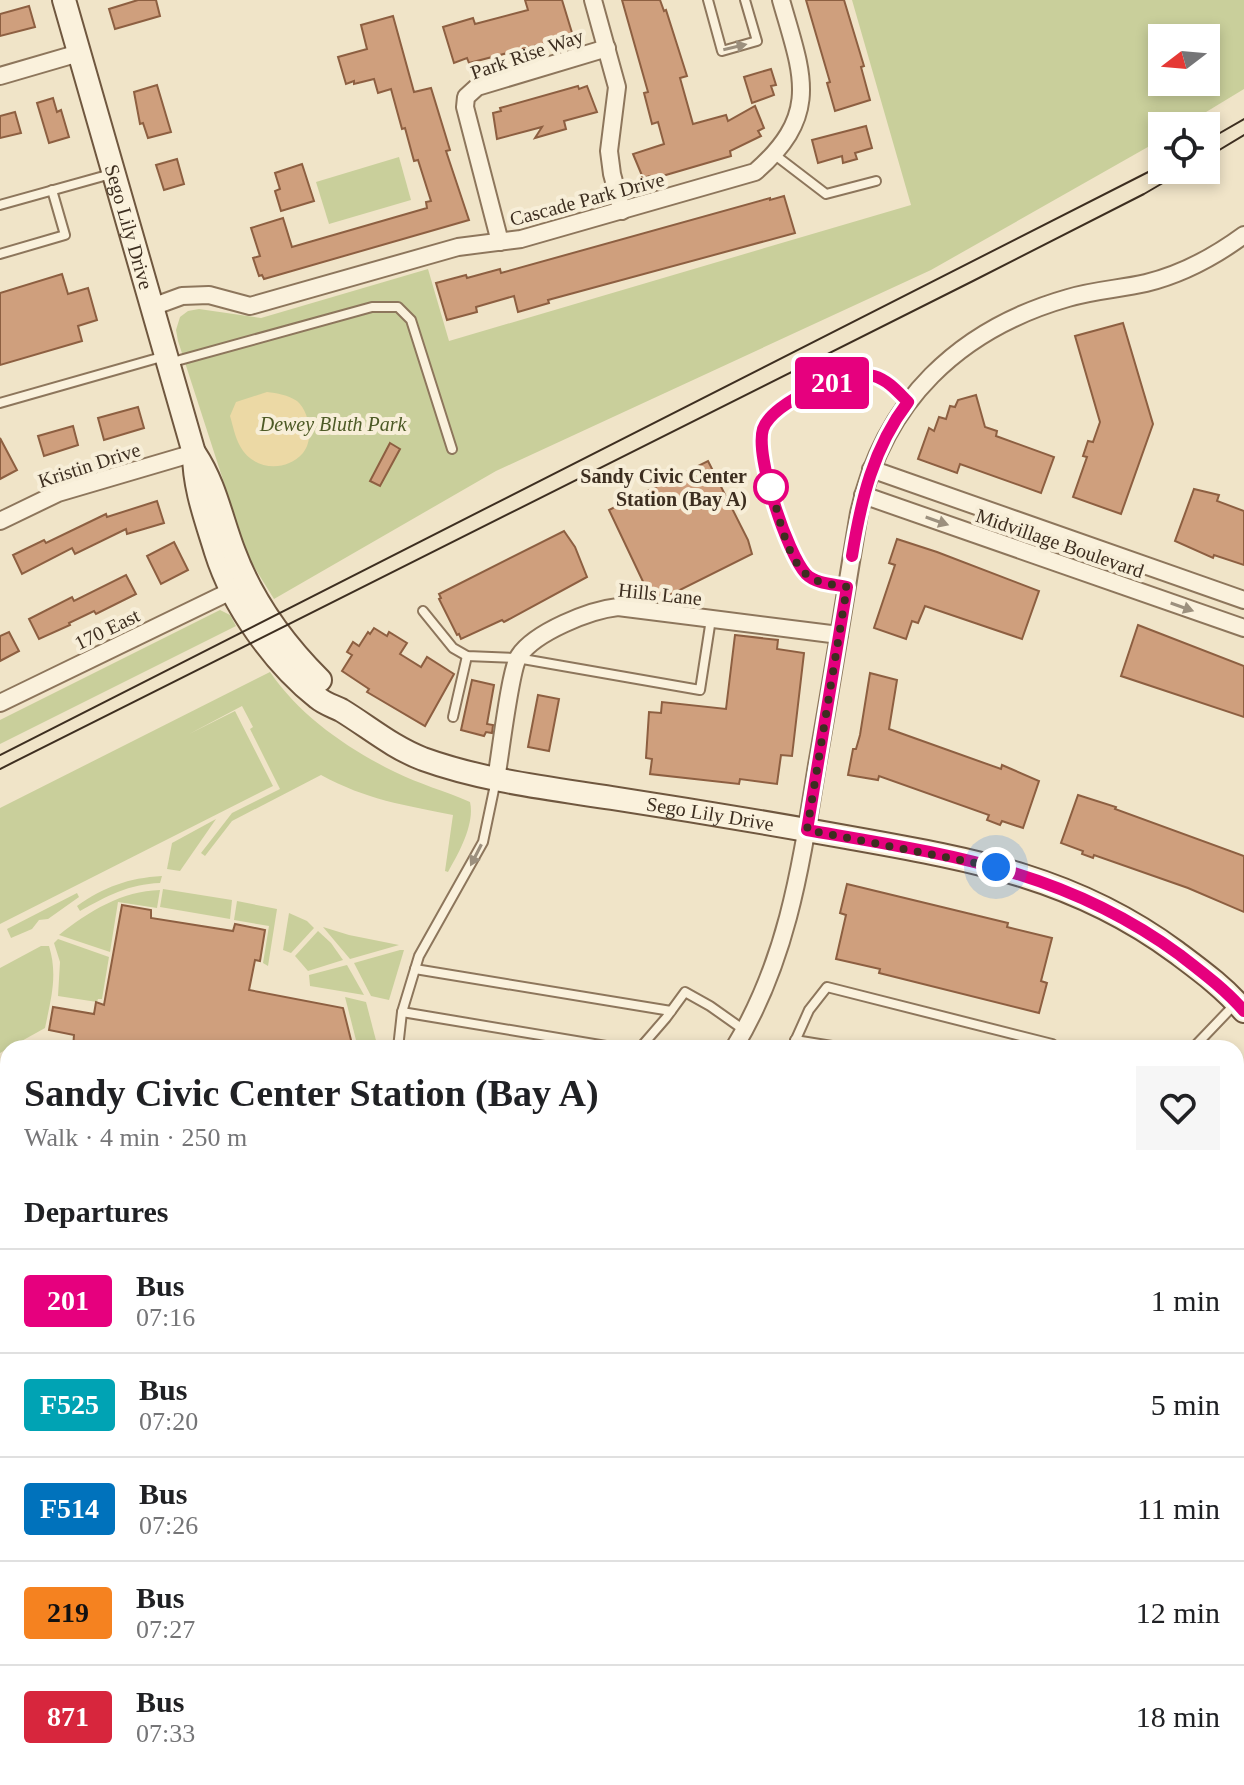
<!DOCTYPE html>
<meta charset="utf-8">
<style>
:root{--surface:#fff;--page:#f6f6f6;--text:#202124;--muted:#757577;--line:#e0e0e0}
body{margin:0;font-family:Georgia,serif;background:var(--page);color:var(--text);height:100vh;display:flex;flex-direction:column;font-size:30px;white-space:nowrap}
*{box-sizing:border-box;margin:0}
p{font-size:26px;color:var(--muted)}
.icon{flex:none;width:44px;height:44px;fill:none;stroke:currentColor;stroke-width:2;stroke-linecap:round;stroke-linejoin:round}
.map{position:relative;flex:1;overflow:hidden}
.side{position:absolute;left:0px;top:1040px;width:1244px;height:746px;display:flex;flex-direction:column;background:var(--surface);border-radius:24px 24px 0 0;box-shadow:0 4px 12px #0003}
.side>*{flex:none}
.badge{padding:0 16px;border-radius:6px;font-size:28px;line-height:52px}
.needle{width:52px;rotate:254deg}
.controls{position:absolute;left:1148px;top:24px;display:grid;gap:16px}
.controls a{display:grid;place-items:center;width:72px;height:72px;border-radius:0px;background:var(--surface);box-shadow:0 4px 12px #0003;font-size:40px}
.you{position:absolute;width:40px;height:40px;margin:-20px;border:6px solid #fff;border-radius:50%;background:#1a73e8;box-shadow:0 0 0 12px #1a73e833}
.map>.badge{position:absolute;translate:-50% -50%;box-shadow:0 0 0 4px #fff}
h2{padding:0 24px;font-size:30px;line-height:72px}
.round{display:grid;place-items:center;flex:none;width:84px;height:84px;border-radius:0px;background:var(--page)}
.overview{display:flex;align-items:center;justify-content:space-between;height:136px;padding:0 24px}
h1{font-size:38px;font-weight:700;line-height:60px}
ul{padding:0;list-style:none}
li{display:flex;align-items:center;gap:24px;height:104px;padding:0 24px;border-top:2px solid var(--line)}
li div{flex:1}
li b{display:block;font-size:30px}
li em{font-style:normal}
li .badge{min-width:88px;font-weight:700;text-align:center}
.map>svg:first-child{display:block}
.green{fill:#c9cf9b;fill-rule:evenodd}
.sand{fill:#ecd9a5}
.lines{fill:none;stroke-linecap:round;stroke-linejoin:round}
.canal{stroke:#a9c4bc;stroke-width:16}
.building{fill:#cf9f7d;stroke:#8d5f41;stroke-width:2}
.lane-casing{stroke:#8d765c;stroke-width:12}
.street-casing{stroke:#8d765c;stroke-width:20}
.secondary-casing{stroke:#6f573f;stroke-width:26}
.primary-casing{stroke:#5b4430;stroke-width:30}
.lane{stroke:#faf1dc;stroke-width:8}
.street{stroke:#faf1dc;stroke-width:16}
.secondary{stroke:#faf1dc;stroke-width:22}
.primary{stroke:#f3d9a0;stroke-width:26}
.tram{stroke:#3d2e20;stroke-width:2}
.oneway{fill:#9c907e}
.line-casing{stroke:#fff;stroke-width:18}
.line{stroke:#e6007e;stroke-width:12}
.walk{stroke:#3d2e20;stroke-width:8;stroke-dasharray:0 14.4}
.stop-dot{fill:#fff;stroke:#e6007e;stroke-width:4}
.labels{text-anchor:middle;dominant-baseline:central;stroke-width:8;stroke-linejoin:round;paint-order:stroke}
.street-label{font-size:20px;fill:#3d2e20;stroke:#f7eed8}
.park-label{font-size:20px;font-style:italic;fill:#4d5a26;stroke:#f7eed8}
.stop-label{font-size:20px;font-weight:bold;fill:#3d2e20;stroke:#f7eed8;text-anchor:end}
</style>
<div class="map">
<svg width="1244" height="1785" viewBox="0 0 1244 1785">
<rect width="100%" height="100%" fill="#f0e4c8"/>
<g class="green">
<path d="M852,0H1244V89L1183,126H1162V139L931,270L496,471L274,599L248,557L178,341L176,330L180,317L188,311L199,309L261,318L428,269L449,341L911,205ZM1162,38H1206V82H1162Z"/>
<path d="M399,157L411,200L329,224L316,182Z"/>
<path d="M220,610L230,615L236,626L0,744V720Z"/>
<path d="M270,672C300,716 348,749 395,772C419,784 445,791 470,802C475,824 459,853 448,872L445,871L453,815C404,805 367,800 321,775L232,821L205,856L201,853L232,813L280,789L250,729L253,727L242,706L189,734L235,711L273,786L0,924V808Z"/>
<path d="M216,819L180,871L167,869L172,843Z"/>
<path d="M162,876L160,883C129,884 107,896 80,911L77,906C104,887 128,878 162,876Z"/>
<path d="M163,889L232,900L230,919L160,907Z"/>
<path d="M160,890L157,908L118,902L110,952L59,935C89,911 122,891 160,890Z"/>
<path d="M77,893L79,897L48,919L39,920L32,929L11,938L7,929Z"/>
<path d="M237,901L277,909L268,966L263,963L269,926L234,920Z"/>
<path d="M289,913L307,921L314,928L291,953L283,950Z"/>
<path d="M323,927L349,935L399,945L350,959Z"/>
<path d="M318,931L331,943L343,960L308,971L295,956Z"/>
<path d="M58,939L109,957L102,999H98L97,1002L58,996L60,962L54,943Z"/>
<path d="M41,946H49C58,975 51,999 45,1028L0,1053V968Z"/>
<path d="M400,950H404L389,1000L371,996L354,963Z"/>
<path d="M347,965L364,995L310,986L309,975Z"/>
<path d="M345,997L366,1002L378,1048H358Z"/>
</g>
<path class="sand" d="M267,392C277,393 288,395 297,401C310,412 314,440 303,453C284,474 252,469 240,446C235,437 233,426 230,416L236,402Z"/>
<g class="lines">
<g class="canal">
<path d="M1236,1200L1244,1193"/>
<path d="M895,1785L898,1778"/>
</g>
</g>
<g class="building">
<path d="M138,0H156L160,16L115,29L109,9Z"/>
<path d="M525,0H562L573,36L469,63L467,58L454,63L443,27L473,18L475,24L528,10Z"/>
<path d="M622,0H660L664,11L666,10L687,76L680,78L693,124L726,115L728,121L755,106L764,128L758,131L761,136L730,151L731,156L652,179L650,176L643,178L633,154L664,144L658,122L652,124L644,93L648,92Z"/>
<path d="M806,0H844L864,66L861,67L870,100L835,111L827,83L830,82Z"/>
<path d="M29,6L35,27L0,36V14Z"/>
<path d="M393,16L414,92L431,88L450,150L446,151L469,220L264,279L262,275L259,276L253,258L260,256L251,228L283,218L292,247L427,208L426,202L431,201L418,160L414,161L405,128L402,129L391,89L378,93L374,79L354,84V81L346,84L338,57L367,49L361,25Z"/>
<path d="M771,69L776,85L771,86L774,95L752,103L744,77Z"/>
<path d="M157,85L171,132L148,138L143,123L140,124L134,92Z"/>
<path d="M578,86L579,89L587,86L597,112L564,121L566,129L535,138L542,127L497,139L493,113L501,111L500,108Z"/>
<path d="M53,98L57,112L61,110L69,137L49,143L37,103Z"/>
<path d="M15,112L21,133L0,138V116Z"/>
<path d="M866,126L872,148L855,153L857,159L843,163L842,156L818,163L812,140Z"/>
<path d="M177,159L184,184L164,190L156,165Z"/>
<path d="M302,164L314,201L281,211L275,191L280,189L275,173Z"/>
<path d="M784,196L795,233L548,300L549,303L518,312L514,296L476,307L477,312L447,320L436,283L466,275L467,278L500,269L501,273L770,198V200Z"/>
<path d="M62,274L68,294L88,288L97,320L78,326L82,341L0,365V293Z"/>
<path d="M1123,323L1153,424L1121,514L1073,497L1087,457L1083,456L1088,441L1093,442L1100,422L1075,336Z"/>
<path d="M976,395L985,427L997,431L996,436L1054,457L1041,493L960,464L957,473L918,459L929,428L934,431L939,417L946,419L950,406L955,407L958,400Z"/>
<path d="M138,407L144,428L104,440L98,418Z"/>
<path d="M73,426L78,445L44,456L38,436Z"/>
<path d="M0,438L17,470L0,479Z"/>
<path d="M390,443L400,449L380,486L370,481Z"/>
<path d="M708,461L748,540L752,554L658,601L650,588L647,590L609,510Z"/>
<path d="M1194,489L1219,495L1217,501L1244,511V565L1214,555L1213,558L1175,541Z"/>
<path d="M157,501L164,523L127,534L126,529L75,554L72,548L22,574L13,555L44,540L46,543L106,514L107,517Z"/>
<path d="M564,531L575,547L587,577L504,622L502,620L461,639L459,634L457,635L439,599L441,598L439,594Z"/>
<path d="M897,539L937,552L1039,591L1022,639L925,606L918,623L912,621L906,639L874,628L895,565L889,563Z"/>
<path d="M174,542L188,570L161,584L147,556Z"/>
<path d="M126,575L136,594L96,614L94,611L69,623L70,625L39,639L29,619L72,597L74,601Z"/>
<path d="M1138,625L1244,666V717L1121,676Z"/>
<path d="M374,628L387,636L389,632L407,643L400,654L421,667L427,657L454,674L425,726L367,692L369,689L342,671L352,655L347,652L353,642L359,646L368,632L370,634Z"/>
<path d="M9,632L19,651L0,661V636Z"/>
<path d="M735,635L778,640L777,649L804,653L792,756L781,755L777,784L740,779L739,784L650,774L652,759L646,758L649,712L661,713L662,702L726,709Z"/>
<path d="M870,673L897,680L889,729L1001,769L1002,765L1039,781L1023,828L1002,821L1000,825L987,820L989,815L879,776L878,780L848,775L853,749H856L860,735Z"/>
<path d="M472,680L494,685L487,724L493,725L492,733L486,732L484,736L461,730Z"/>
<path d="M538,695L559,699L549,751L528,747Z"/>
<path d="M1078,795L1116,807L1115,809L1244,856V912L1188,888L1094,855L1093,858L1082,854L1083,851L1061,843Z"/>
<path d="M847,884L1008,923L1007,927L1052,938L1041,981L1047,983L1039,1013L879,973L880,969L836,959L846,915L840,913Z"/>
<path d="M122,905L151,910V918L233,931L235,924L265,930L260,961L255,960L249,990L343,1008L353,1048H73L74,1035L49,1030L53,1007L94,1014L96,1002L104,1005Z"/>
</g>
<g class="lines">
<defs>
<g id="lane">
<path d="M708,0L722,51L757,41L745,0"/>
<path d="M775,155L826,194L876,181"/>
<path d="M0,205L111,174"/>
<path d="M0,254L65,235L52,190"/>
<path d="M169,363L372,307H398L411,320L452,449"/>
<path d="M0,403L165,356"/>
<path d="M847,587C833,584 816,584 806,574C787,554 755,456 763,429C772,402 847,369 874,376C888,380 898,392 908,402"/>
<path d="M423,611L453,648L467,656L517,658L700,690L711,619"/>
<path d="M453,717L467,656"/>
<path d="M415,969L671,1011"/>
<path d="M402,1012L618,1048"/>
<path d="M795,1040L838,1047"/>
<path d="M398,1048L402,1012L419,956L483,842L496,780"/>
<path d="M640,1048L666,1018L685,992L710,1006L744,1030"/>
<path d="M792,1048L809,1010L827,987L1052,1044L1058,1048"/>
<path d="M1193,1048L1236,1003"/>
<path d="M0,1085L4,1082L8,1083"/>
<path d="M0,1133L8,1140"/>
<path d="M0,1361L8,1308"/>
<path d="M0,1559L8,1571"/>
<path d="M0,1725L8,1722"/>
<path d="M0,1777L8,1774"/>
</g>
<g id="street">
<path d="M593,0L617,87L609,151L612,174L622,211"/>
<path d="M0,76L79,53"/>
<path d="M500,242L465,107L466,97L477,87L607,48"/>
<path d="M152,307L182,296L209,295L250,306L458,247L521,239L755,172C822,114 802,74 781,0"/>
<path d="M871,469L1244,600"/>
<path d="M863,495L1244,628"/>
<path d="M0,521L58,493L194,453"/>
<path d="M0,703L231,591"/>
<path d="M496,779C500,758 510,669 519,656C535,632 590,610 618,607L839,635"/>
<path d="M734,1048C788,959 801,865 817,765C832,681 845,597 859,513C883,402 959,329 1068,298C1094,290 1120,289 1146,283C1183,274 1214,257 1244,235"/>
<path d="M323,1778L325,1785"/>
<path d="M726,1778L728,1785"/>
<path d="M1155,1778L1157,1785"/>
<path d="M661,1785L685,1778"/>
</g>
<g id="secondary">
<path id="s1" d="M64,0L194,453C194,488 206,519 216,552C233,606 274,663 318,698C325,704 333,706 341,710C369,727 392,747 423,759C484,781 548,788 612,798C690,810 768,823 846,837C969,859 1073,876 1176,952C1200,970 1225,988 1244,1011"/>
<path d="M195,454C215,484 221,518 234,552C252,600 283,643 320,680"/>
</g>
<g id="primary">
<path d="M1236,1457L1244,1454"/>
<path d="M1236,1497L1244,1495"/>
<path d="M137,1785L161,1778"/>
<path d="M260,1785L284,1778"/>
</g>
</defs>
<use href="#lane" class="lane-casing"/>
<use href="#street" class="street-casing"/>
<use href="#secondary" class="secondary-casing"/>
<use href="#primary" class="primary-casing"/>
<use href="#lane" class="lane"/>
<use href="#street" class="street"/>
<use href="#secondary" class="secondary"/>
<use href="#primary" class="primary"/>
<g class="tram">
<path d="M1206,141L1244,119"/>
<path d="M1206,158L1244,135"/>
<path d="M0,755L1162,165"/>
<path d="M0,769L973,281L1144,194L1185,170"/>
</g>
</g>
<defs><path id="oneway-solid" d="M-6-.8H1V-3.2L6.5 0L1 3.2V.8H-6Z" transform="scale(2)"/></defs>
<g class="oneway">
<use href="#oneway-solid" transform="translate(735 47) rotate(-13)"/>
<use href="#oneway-solid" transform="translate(937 521) rotate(19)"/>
<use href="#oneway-solid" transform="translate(1182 607) rotate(19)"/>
<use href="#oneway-solid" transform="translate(476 855) rotate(117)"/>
</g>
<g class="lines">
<defs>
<path id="line" d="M852,556C861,500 873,448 908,402C898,392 888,380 874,376C847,369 772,402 763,429C755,456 787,553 806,574C816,584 833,584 847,587L807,830C945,854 1063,869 1180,955C1202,972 1226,990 1244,1011"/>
</defs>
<use href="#line" class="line-casing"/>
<use href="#line" class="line"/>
<path class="walk" d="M771,487L770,484C778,511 787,568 815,580C825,584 837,585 847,587L807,830L996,867"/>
</g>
<circle class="stop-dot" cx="771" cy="487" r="16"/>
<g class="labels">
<g class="street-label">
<text transform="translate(527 54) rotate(-19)">Park Rise Way</text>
<text transform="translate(587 199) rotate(-15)">Cascade Park Drive</text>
<text stroke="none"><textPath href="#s1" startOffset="236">Sego Lily Drive</textPath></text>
<text transform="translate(89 465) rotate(-18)">Kristin Drive</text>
<text transform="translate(1060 543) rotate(19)">Midvillage Boulevard</text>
<text transform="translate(660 594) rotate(6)">Hills Lane</text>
<text transform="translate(107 629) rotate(-26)">170 East</text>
<text stroke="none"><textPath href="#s1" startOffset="1168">Sego Lily Drive</textPath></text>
</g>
<g class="park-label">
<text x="333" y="424">Dewey Bluth Park</text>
</g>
<g class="stop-label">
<text x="747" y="476">Sandy Civic Center<tspan x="747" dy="23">Station (Bay A)</tspan></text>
</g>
</g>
</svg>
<div class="controls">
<a><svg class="needle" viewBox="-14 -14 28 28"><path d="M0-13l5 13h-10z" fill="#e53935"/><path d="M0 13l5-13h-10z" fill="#757577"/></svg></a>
<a><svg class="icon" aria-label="locate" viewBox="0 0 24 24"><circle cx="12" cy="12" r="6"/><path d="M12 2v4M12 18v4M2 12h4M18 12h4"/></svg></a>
</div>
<div class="you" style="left:996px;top:867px"></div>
<b class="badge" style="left:832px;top:383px;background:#e6007e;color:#fff">201</b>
<section class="side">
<div class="overview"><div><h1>Sandy Civic Center Station (Bay A)</h1><p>Walk · 4 min · 250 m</p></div><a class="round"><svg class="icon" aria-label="heart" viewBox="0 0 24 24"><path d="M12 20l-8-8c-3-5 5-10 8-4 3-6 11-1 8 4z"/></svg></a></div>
<h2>Departures</h2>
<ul>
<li><span class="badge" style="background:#e6007e;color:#fff">201</span><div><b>Bus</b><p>07:16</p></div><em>1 min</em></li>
<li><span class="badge" style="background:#00a3b4;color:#fff">F525</span><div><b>Bus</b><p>07:20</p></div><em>5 min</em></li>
<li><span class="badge" style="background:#0072bc;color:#fff">F514</span><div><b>Bus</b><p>07:26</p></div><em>11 min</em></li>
<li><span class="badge" style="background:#f58220;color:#111">219</span><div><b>Bus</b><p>07:27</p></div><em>12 min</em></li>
<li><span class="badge" style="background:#d7263d;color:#fff">871</span><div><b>Bus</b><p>07:33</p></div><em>18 min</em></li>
</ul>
</section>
</div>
